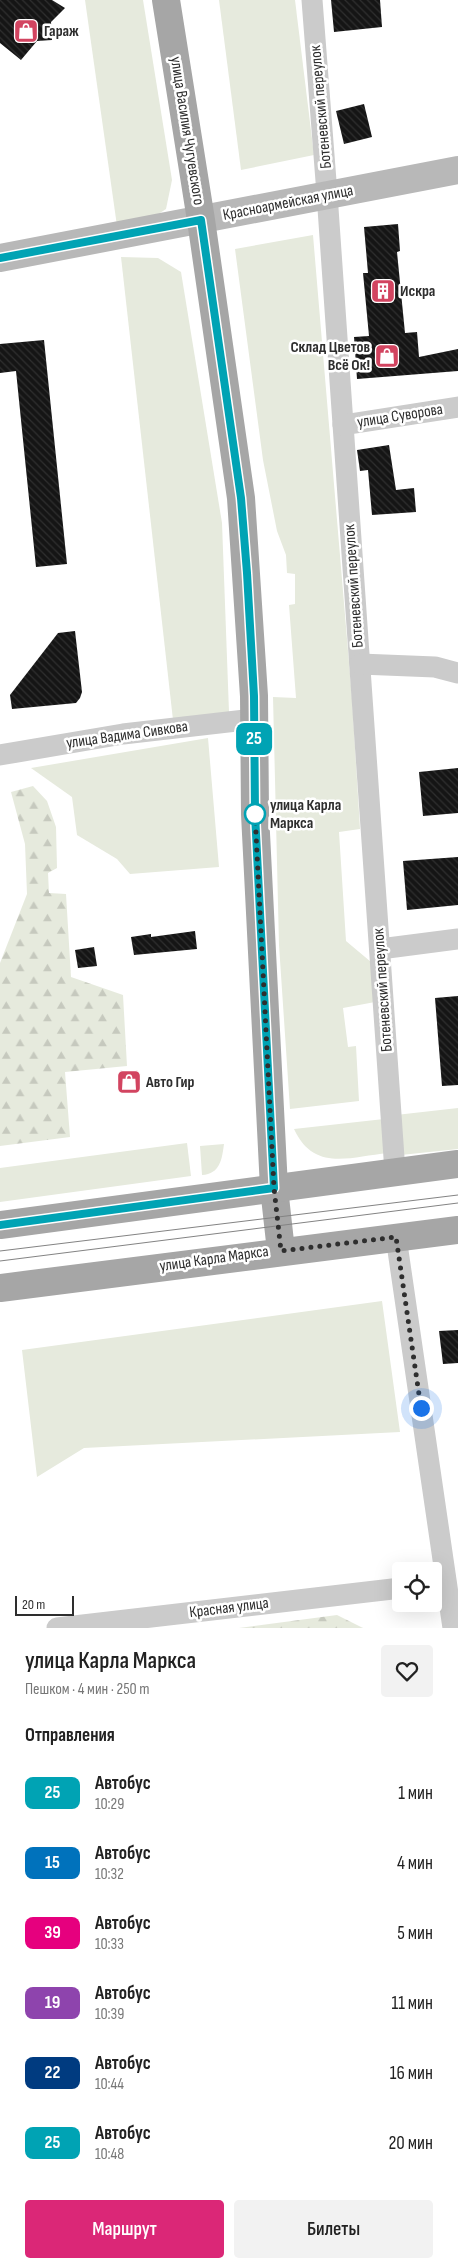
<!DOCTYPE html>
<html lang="ru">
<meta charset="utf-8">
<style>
:root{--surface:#fff;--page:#f2f2f2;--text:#222;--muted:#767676;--accent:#db2777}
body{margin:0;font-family:"Sofia Sans Condensed",sans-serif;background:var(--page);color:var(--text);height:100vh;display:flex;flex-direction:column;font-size:19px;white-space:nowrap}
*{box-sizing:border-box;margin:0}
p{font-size:16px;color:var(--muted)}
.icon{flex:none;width:28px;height:28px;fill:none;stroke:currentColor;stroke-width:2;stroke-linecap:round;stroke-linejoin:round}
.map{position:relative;height:1628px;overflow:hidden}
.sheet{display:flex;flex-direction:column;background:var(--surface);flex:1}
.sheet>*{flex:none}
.badge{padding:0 10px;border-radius:8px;font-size:18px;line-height:32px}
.buttons{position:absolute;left:392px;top:1562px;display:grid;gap:10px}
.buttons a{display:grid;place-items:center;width:50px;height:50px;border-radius:5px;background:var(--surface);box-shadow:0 5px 20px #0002;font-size:25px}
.scale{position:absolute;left:15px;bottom:12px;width:59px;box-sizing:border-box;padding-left:5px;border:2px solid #2e2e2e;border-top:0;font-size:14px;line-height:18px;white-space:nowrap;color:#2e2e2e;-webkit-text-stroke:4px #fff;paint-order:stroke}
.you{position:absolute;width:25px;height:25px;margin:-12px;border:4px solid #fff;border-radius:50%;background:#1a73e8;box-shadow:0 0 0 8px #1a73e833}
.map>.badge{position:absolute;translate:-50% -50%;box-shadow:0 0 0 2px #fff}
h2{padding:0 25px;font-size:19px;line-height:45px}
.round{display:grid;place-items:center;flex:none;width:52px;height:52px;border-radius:5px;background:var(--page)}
.head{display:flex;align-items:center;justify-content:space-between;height:85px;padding:0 25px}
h1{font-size:24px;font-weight:600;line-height:38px}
.cta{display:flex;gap:10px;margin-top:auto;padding:10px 25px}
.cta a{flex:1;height:58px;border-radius:5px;background:var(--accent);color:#fff;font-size:20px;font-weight:600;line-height:58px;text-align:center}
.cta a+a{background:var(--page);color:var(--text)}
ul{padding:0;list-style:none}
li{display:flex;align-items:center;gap:15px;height:70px;padding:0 25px}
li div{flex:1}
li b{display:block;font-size:19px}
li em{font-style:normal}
li .badge{min-width:55px;font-weight:700;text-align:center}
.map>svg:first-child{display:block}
.grass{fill:#e6eadd}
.forest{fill:url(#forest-firs)}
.building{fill:url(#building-back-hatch)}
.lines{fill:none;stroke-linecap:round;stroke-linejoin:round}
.street{stroke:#cbcbcb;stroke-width:21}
.secondary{stroke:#b8b8b8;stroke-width:28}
.primary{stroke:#a6a6a6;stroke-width:28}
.tram{stroke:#838383;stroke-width:1}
.line-casing{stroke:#fff;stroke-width:11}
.line{stroke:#00a3b4;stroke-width:8}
.walk{stroke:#2e2e2e;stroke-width:5;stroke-dasharray:0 9}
.stop-dot{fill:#fff;stroke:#00a3b4;stroke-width:2.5}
.labels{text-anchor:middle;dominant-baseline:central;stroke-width:5;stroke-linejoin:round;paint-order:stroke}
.poi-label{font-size:16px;font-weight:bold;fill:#2e2e2e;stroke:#fff;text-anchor:start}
.street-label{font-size:16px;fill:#2e2e2e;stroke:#fff}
.stop-label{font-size:16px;font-weight:bold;fill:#2e2e2e;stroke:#fff;text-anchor:start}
</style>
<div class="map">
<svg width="458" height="1628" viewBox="0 0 458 1628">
<defs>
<pattern id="forest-firs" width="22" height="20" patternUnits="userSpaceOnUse" patternTransform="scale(1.25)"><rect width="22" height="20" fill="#e6eadd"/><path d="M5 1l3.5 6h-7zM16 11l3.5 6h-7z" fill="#c6c9be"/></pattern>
<pattern id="building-back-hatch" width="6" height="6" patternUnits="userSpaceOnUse" patternTransform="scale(1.25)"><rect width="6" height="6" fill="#151515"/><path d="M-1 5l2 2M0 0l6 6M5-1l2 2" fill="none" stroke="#2f2f2f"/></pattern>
</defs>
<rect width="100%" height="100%" fill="#fff"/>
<g class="grass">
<path d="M85,0H143L172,180L166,209L146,222L117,226Z"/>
<path d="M219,0H295L314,155L241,170Z"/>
<path d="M313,235L352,698L360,829L339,832L346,941L371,962L375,1002L343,1008L348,1047L356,1046L359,1101L290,1109L279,945L273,697L296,698L289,605L295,604V574L287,573L286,555L277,531L263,460L235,249Z"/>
<path d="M121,257L158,258L181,272L222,523L229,712L173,720Z"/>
<path d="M208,738L219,867L130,874L117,859L77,835L72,797L31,768Z"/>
<path d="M458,1108V1149L401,1155L396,1115Z"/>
<path d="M384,1119L388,1153C349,1157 314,1172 294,1129Z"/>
<path d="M187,1143L191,1176L0,1202V1168Z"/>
<path d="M224,1144C222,1159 220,1174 202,1175L200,1146Z"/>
<path d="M382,1301L400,1432L84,1448L37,1477L22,1350Z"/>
</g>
<g class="forest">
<path d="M33,786L47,801L56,827L57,868L48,873L49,893L66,894L71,977L123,995L127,1066L65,1072L70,1137L0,1146V963L27,894L25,844L11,792Z"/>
<path d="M337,1615L363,1628H239Z"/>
</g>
<g class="building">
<path d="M0,0H52L65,8L51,22L52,40L37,41L21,60L0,43Z"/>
<path d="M331,0H380L382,27L334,32Z"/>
<path d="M364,104L372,137L344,144L336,111Z"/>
<path d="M398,224L400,251L397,252L405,333L417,332L419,357L458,349V371L357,379L354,337L369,336L363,273H368L364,227Z"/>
<path d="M44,340L67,564L36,567L16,371L0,373V344Z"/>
<path d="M389,445L396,490L414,488L416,512L372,515L368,470L360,471L357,450Z"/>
<path d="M75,631L82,692L80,698L76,703L12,709L10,695L58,633Z"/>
<path d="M458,768V813L423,816L419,772Z"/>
<path d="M458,857V905L407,910L403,861Z"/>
<path d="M195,931L197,949L134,955L131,937L151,934V937Z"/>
<path d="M94,947L97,966L78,968L75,950Z"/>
<path d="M458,996V1085L442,1086L435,998Z"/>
<path d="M458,1330V1363L443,1364L439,1331Z"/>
</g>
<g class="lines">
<g class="street">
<path d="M312,0L327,194L395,1172"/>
<path d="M343,425L458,407"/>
<path d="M360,664L435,667L458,673"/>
<path d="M0,755L123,734L254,719"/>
<path d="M380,949L458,939"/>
<path d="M396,1237L453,1628"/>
<path d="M57,1628L401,1588"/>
</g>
<path class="secondary" d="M0,258L458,170"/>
<g class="primary">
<path d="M166,0L201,220L241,498L254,696L255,814L274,1188L281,1251"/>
<path d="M0,1225L458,1164"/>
<path d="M0,1288L458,1230"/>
</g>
<g class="tram">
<path d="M0,1251L458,1195"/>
<path d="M0,1261L458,1203"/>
</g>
</g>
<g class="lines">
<defs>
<path id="line" d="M0,258L201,220L241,498L247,573L254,696L255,814L274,1188L0,1225"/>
</defs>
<use href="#line" class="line-casing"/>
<use href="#line" class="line"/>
<path class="walk" d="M255,814L274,1188L281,1251L396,1237L421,1408"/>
</g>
<defs>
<symbol id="shop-square" viewBox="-11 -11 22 22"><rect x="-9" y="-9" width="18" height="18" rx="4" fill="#d24460" stroke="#fff"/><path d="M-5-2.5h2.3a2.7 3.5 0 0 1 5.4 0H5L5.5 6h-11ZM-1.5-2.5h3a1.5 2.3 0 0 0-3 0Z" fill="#fff"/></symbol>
<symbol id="building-square" viewBox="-11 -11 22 22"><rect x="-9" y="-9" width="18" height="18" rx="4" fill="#d24460" stroke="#fff"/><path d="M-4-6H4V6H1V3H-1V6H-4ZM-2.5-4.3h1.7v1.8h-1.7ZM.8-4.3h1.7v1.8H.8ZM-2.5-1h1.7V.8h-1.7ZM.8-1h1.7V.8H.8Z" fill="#fff"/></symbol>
</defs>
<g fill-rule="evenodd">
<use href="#shop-square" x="12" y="17" width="28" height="28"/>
<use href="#building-square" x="369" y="277" width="28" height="28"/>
<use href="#shop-square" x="373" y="342" width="28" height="28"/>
<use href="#shop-square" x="115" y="1068" width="28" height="28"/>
</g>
<circle class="stop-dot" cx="255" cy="814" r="10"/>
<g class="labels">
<g class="poi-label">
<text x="44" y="31">Гараж</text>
<text x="400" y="291">Искра</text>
<text x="370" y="347" text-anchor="end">Склад Цветов<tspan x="370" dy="18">Всё Ок!</tspan></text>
<text x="146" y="1082">Авто Гир</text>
</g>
<g class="street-label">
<text transform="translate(321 107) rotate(-95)">Ботеневский переулок</text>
<text transform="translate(187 131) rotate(81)">улица Василия Чугуевского</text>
<text transform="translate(288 203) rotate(-11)">Красноармейская улица</text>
<text transform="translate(400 416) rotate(-9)">улица Суворова</text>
<text transform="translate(354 586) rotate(-94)">Ботеневский переулок</text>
<text transform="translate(127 735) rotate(-8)">улица Вадима Сивкова</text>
<text transform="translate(383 990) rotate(-94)">Ботеневский переулок</text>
<text transform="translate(214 1259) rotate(-8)">улица Карла Маркса</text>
<text transform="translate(229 1608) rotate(-7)">Красная улица</text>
</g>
<g class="stop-label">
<text x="270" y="805">улица Карла<tspan x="270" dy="18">Маркса</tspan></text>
</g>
</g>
</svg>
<div class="buttons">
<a><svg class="icon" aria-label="locate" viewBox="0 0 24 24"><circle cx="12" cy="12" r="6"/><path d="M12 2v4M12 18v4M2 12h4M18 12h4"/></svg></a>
</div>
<div class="scale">20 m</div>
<div class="you" style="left:421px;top:1408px"></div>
<b class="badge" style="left:254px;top:739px;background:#00a3b4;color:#fff">25</b>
</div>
<section class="sheet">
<div class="head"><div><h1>улица Карла Маркса</h1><p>Пешком · 4 мин · 250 m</p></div><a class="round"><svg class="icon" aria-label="heart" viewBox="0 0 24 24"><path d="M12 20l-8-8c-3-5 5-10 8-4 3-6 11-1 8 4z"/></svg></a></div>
<h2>Отправления</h2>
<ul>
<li><span class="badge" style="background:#00a3b4;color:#fff">25</span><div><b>Автобус</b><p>10:29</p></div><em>1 мин</em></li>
<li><span class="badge" style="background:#0072bc;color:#fff">15</span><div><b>Автобус</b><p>10:32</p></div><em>4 мин</em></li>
<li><span class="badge" style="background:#e6007e;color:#fff">39</span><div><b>Автобус</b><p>10:33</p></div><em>5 мин</em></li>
<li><span class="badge" style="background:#8e44ad;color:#fff">19</span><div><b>Автобус</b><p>10:39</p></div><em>11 мин</em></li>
<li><span class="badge" style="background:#003b80;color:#fff">22</span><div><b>Автобус</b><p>10:44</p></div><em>16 мин</em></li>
<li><span class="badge" style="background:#00a3b4;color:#fff">25</span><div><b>Автобус</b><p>10:48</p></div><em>20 мин</em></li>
</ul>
<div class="cta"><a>Маршрут</a><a>Билеты</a></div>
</section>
